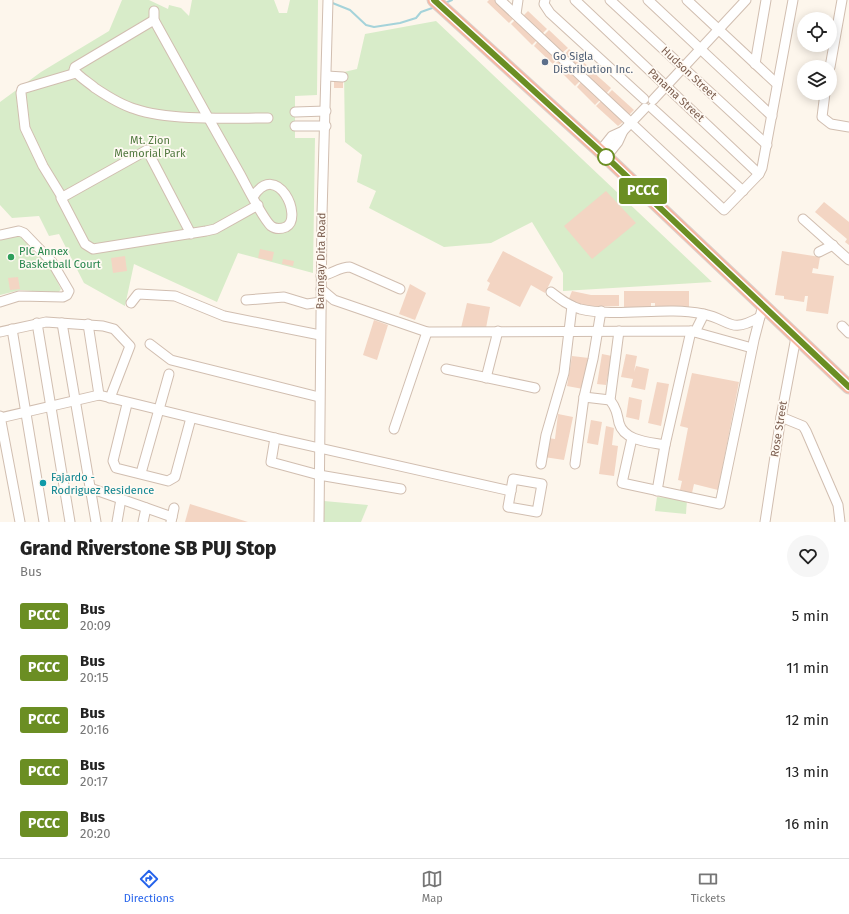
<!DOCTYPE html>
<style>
:root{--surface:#fff;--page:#f6f6f6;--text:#222;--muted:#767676;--line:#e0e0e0;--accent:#2563eb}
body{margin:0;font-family:"Fira Sans",sans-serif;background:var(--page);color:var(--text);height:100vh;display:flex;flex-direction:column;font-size:15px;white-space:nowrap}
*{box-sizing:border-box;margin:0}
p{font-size:13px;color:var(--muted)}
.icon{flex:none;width:22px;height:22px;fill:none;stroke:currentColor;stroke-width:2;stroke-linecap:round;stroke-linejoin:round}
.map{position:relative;height:522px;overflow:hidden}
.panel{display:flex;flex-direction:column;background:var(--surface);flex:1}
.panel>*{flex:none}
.badge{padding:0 8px;border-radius:3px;font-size:14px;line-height:26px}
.tools{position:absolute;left:797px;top:12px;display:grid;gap:8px}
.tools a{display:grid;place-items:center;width:40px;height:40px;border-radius:50%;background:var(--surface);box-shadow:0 2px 10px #0003;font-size:20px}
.map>.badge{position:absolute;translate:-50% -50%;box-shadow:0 0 0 2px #fff}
.round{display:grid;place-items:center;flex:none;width:42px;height:42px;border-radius:21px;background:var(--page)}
.head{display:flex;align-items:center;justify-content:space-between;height:68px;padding:0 20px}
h1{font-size:19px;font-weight:800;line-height:30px}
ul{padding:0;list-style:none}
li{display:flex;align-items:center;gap:12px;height:52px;padding:0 20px}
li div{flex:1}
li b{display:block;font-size:15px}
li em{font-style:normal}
li .badge{min-width:44px;font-weight:700;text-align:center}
.menu{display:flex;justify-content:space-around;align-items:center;height:56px;border-top:1px solid var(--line);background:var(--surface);font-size:11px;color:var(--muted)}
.menu a{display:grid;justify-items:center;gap:2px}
.menu .on{color:var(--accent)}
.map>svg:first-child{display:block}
.green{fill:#d8ecc9}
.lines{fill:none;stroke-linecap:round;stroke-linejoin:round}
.stream{stroke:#a5d3da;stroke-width:2}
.building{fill:#f3d5c3}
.minor-casing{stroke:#d1beb0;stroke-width:11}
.highway-casing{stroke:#dad1cd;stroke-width:15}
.minor{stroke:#fff;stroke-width:9}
.highway{stroke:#f7b7a3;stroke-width:13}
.line-casing{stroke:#fff;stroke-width:9}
.line{stroke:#6b8e23;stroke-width:6}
.service-dot{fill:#5c6f8a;stroke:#fffaf3;stroke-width:1.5}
.stop-dot{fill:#fff;stroke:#6b8e23;stroke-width:2}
.leisure-dot{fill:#2e9e5b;stroke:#fffaf3;stroke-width:1.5}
.culture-dot{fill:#0f9aa8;stroke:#fffaf3;stroke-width:1.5}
.labels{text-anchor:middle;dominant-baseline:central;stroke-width:3.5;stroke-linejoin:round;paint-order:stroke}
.service-label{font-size:11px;fill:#4e5e75;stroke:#fffaf3;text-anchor:start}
.street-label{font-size:11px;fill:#7a5c4d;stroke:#fffaf3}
.park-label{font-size:11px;fill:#537a41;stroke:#fffaf3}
.leisure-label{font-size:11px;fill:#27864d;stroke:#fffaf3;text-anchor:start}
.culture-label{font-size:11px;fill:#0d838f;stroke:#fffaf3;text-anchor:start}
</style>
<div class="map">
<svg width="849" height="522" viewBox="0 0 849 522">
<rect width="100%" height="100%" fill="#fdf6ec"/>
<g class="green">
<path d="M122,0H149L168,9L169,5L181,8L189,16L192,0H274L279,13H287L290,0H318L317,95L295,96V138H315L313,273L238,253L217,302L134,264L125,306L84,283L59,234L49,236L39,216L12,218L0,205V102L41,72L109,31Z"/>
<path d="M436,21L712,282L563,291V273L532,222L491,243L444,247L369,208L376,191L357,182L362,155L345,142L344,72L357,69L365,34Z"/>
<path d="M19,235L49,265L61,289L58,293L20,290L0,295V236Z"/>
<path d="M657,497L687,499L686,514L655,511Z"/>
<path d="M324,501L368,505L361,522H323Z"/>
</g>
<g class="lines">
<g class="stream">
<path d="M330,2L350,10L366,25L374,27L400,23L416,18L421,12L435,7"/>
<path d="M445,3L452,0"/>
</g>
</g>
<g class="building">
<path d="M489,0H495L514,18L509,23L487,2Z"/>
<path d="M528,11L547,29L542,34L523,16Z"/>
<path d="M515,20L537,40L532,45L511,24Z"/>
<path d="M549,30L568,48L562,53L544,35Z"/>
<path d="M538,41L557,59L553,64L534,46Z"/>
<path d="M569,49L591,69L586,75L564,55Z"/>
<path d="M558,61L580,81L575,86L554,65Z"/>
<path d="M592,71L611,88L606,94L587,76Z"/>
<rect x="334" y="77" width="9" height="11"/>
<path d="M581,82L600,100L595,105L577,87Z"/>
<path d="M612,90L634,110L629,115L607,95Z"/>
<path d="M601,101L623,122L618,126L596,106Z"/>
<path d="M606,191L636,223L592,259L564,226Z"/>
<path d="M824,202L849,222V245L845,242L847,239L815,212Z"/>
<path d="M260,249L274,252L272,261L258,258Z"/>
<path d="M503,251L553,277L545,293L531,285L520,307L487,290L490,283L487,281Z"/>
<path d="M782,251L820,257L818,269L813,268L812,273L834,276L828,314L806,311L808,296H805L804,302L784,299V296L775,295Z"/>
<path d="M125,256L127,271L113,273L111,258Z"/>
<path d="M283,259L294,261L293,266L282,264Z"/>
<path d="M18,277L20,289L10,290L8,278Z"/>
<path d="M410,284L426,293L415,320L399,314Z"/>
<path d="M572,291L591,295H619V306L588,307L568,301Z"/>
<path d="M624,291H689V309H655V303H651V308H624Z"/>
<path d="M467,303L490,307L486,328H461Z"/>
<path d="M374,320L388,325L377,360L363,355Z"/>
<path d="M602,354L612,356L606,385L597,384Z"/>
<path d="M626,354L637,356L634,372L636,366L649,369L645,390L631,387L633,379L621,377Z"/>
<path d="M572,356L589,358L583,389L567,386Z"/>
<path d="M692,373L739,382L718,490L694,484L692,493L680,490L682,481L678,480L688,428L680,426Z"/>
<path d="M657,382L669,384L661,426L648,423Z"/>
<path d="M629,397L642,400L639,420L626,417Z"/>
<path d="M558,414L573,417L564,460L544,457L548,438L555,439Z"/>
<path d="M591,420L602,422L598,445L587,443Z"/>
<path d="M606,426L614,428L612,445L618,446L614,476L599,474Z"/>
<path d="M190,504L248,522H185Z"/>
</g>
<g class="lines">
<defs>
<g id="minor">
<path d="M500,0L724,210L759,174L762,168L793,0"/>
<path d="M545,0L544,4L550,13L644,99"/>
<path d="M575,0L759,174"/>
<path d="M610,0L767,145"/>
<path d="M648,0L772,116"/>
<path d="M687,0L777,84"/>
<path d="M154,11V20C182,71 211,123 240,174C246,185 263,219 271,226C275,229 281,229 286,227C304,218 277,159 253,197"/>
<path d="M516,14L518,0"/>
<path d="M154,20L75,67L74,70C79,77 88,82 95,88C107,96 121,105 135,109C170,121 230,118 268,118"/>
<path d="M755,64L766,0"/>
<path d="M830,67L842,0"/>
<path d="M327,76L343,77"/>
<path d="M825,93L822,117L831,124L849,127"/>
<path d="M653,100L746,0"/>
<path d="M652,108L743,191"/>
<path d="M295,112L326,111"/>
<path d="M295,126H326"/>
<path d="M600,151L612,136L623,131"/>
<path d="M606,157L618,142L623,131L645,108"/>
<path d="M62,197L43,166L25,128L21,93L22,89L76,73"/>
<path d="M803,219L849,260"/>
<path d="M191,234L147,150L61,198L85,244L93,249L206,231L215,229L258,205"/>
<path d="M0,235L19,231L24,233L52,262L69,291L67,295L63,297L19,296L0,302"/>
<path d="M819,252L833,245"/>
<path d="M321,276C332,274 339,267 350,267L400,289"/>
<path d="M321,289L334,300L427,332L691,331L752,348"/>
<path d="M551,292C560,299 569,306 580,309C618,318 664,306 703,314C731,319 728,335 760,317"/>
<path d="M246,300L284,297L307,304L321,302"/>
<path d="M131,303L138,294L175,296L224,316L320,335"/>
<path d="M37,323L70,522"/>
<path d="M62,323L96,522"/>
<path d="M88,324L99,395"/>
<path d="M842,326L849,333"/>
<path d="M12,329L44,522"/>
<path d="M619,331L610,400C616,408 617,413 619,423C624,441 649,442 665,445"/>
<path d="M0,332L46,322L103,326L114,329L130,346L110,398"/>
<path d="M695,332L704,314"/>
<path d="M150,344L171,360L319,397"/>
<path d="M446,369L535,388"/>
<path d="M486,378L498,331"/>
<path d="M584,397L610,400"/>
<path d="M127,404L113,461L116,468L168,481L175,477L191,418"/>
<path d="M0,416L20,522"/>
<path d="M781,417L803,426L806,431L838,505L840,522"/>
<path d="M0,418L99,395L275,438L511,491"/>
<path d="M394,429L427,332"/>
<path d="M275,438L271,462L319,475L401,489"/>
<path d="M632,438L622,483L720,504L754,340L763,305"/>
<path d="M541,464L546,435L564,373L572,306"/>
<path d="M575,464L584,397L593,359L601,311"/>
<path d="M141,473L169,374"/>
<path d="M513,479L542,484L537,512L508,507Z"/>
<path d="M90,488L172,517"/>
<path d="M657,491L665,445L691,331"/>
<path d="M117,522L121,499"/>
<path d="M143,522L146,508"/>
<path d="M171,522L174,508"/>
<path d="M319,522L322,214L328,0"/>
<path d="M765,522L781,417L796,337"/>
</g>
<path id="highway" d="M434,0L600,151L849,387"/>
</defs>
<use href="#minor" class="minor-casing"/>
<use href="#highway" class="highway-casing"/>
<use href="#minor" class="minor"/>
<use href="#highway" class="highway"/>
</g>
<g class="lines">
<defs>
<path id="line" d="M434,0L600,151L849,387"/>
</defs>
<use href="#line" class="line-casing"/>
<use href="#line" class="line"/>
</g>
<circle class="service-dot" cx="545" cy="62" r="4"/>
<circle class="stop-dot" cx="606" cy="157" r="8"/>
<circle class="leisure-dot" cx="11" cy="257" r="4"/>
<circle class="culture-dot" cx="43" cy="483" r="4"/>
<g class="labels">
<g class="service-label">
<text x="553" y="56">Go Sigla<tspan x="553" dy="13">Distribution Inc.</tspan></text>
</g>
<g class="street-label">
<text transform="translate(689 73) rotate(43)">Hudson Street</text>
<text transform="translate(676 95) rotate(43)">Panama Street</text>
<text transform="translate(321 261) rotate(-89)">Barangay Dita Road</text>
<text transform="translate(779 429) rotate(-81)">Rose Street</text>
</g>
<g class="park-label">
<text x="150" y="140">Mt. Zion<tspan x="150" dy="13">Memorial Park</tspan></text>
</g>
<g class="leisure-label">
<text x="19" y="251">PIC Annex<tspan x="19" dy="13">Basketball Court</tspan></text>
</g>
<g class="culture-label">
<text x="51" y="477">Fajardo -<tspan x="51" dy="13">Rodriguez Residence</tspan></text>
</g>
</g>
</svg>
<div class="tools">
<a><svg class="icon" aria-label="locate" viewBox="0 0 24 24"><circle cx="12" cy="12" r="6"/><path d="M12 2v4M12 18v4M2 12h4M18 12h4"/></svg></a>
<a><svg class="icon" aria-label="layers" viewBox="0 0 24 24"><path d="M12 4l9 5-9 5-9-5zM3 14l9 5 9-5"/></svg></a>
</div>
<b class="badge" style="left:643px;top:191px;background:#6b8e23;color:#fff">PCCC</b>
</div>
<section class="panel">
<div class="head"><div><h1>Grand Riverstone SB PUJ Stop</h1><p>Bus</p></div><a class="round"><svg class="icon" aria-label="heart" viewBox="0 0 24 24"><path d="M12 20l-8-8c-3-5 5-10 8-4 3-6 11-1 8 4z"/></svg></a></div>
<ul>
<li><span class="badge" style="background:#6b8e23;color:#fff">PCCC</span><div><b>Bus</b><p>20:09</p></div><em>5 min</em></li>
<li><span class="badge" style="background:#6b8e23;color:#fff">PCCC</span><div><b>Bus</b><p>20:15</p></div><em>11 min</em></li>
<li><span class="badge" style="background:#6b8e23;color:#fff">PCCC</span><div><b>Bus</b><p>20:16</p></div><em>12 min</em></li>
<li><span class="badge" style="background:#6b8e23;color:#fff">PCCC</span><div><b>Bus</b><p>20:17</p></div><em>13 min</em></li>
<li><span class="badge" style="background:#6b8e23;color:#fff">PCCC</span><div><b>Bus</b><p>20:20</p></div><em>16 min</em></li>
</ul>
</section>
<nav class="menu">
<a class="on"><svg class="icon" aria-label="directions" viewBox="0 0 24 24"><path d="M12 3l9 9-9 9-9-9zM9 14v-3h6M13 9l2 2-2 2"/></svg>Directions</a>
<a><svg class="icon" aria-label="map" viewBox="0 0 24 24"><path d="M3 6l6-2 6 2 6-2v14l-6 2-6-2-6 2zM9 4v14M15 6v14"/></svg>Map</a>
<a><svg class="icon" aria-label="tickets" viewBox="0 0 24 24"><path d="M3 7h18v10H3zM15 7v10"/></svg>Tickets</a>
</nav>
